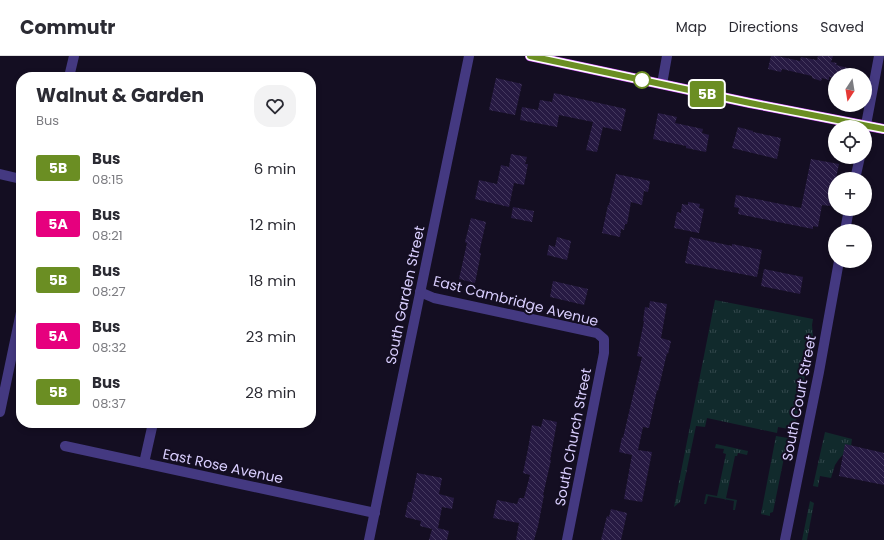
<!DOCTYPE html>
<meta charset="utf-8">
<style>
:root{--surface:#fff;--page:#f2f2f3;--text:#2b2b33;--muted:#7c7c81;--line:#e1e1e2}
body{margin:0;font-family:Poppins,sans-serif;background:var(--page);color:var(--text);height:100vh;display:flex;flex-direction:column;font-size:15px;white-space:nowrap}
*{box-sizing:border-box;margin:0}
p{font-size:13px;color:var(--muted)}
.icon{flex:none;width:22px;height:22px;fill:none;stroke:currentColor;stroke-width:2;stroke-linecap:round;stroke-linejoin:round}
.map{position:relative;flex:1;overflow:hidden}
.panel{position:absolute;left:16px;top:16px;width:300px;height:356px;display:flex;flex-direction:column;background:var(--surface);border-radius:16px;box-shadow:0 2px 6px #0003}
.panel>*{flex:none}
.badge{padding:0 8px;border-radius:3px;font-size:14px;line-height:26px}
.needle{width:26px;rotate:192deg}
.controls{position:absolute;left:828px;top:12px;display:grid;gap:8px}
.controls a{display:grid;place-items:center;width:44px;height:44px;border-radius:50%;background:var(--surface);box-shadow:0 2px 6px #0003;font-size:20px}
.map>.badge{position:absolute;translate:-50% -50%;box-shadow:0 0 0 2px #fff}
.round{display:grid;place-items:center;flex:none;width:42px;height:42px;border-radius:16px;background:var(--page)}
.head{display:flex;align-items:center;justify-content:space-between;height:68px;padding:0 20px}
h1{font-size:19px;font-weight:700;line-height:30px}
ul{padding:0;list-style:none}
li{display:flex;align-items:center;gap:12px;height:56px;padding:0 20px}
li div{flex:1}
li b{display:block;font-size:15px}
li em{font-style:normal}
li .badge{min-width:44px;font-weight:700;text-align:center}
header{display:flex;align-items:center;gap:24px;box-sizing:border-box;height:56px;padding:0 20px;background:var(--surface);border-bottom:1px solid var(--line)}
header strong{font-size:19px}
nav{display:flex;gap:22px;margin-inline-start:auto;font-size:14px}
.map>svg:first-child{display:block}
.grass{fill:url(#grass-tufts)}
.building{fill:url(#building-back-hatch)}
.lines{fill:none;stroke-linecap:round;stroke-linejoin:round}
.minor{stroke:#443981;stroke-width:10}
.major{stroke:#d357fe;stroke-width:10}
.line-casing{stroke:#fff;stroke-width:9}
.line{stroke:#6b8e23;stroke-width:6}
.stop-dot{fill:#fff;stroke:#6b8e23;stroke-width:2}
.labels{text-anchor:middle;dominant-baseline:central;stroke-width:4;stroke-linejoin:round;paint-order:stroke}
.street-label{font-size:14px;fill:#dacfff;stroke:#140e22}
</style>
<header>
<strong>Commutr</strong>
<nav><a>Map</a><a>Directions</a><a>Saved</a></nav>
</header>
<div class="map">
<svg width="884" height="484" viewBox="0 0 884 484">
<defs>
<pattern id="grass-tufts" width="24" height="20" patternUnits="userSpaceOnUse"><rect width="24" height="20" fill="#112a2c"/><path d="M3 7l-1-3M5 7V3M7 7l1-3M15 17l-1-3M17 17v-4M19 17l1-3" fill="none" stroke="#33484c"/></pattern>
<pattern id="building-back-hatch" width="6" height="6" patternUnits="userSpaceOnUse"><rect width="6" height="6" fill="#271a43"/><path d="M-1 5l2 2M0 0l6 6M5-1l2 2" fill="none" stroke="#463a5f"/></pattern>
</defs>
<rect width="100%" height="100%" fill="#140e22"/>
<g class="grass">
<path d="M715,244L813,263L812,269L813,280L794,374L778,371L777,377L707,362L705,371L696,370L680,446L674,451Z"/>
<path d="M825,376L852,383L851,390L839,403L835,409L831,422L820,420L818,431L813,430Z"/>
<path d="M776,380L788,382L773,456L770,457V460L761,458Z"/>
<path d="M716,388L748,395L747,399L738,397L737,400H735L726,442L737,444L735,454H733L734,445L708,440L706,448H704L706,438L717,440L726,398L723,397L724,393L715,392Z"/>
<path d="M810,445L814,447L807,484H802Z"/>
</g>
<g class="building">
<path d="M771,0H777L800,5L801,1L817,4L818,0H833L831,6L837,7L836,9L860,15V19H835V22L829,21V24L822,22L821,25L812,22V20L782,13L781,16L768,13Z"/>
<path d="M496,22L522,28L515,59L489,54Z"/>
<path d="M554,37L626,53L621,75L603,71L597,96L586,94L593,66L559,59L557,71L520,64L522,51L538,54L540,44L552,46Z"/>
<path d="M658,57L677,61L675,67L703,73L702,77L709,79L706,96L686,92V90L653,83Z"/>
<path d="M738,71L753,75V76L781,82L777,103L732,92Z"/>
<path d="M511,98L527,101L525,108H528L524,129L514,127L509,151L475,143L479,124L497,128L501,109L509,111Z"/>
<path d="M811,103L839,108L830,150L822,149L818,171L813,170V173L738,158L739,152L734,151L736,139L801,152Z"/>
<path d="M616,118L650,125L648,136L644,135L642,149L631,146L627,168H625L624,174L621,173L620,181L602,177L608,149H609Z"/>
<path d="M688,146L700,148L699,152L704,153L699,177L674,172L677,156L681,157L682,148L688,149Z"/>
<path d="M513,151L534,155L532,166L511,162Z"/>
<path d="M471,162L486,166L479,197H481L475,227L459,223L467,187L465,186Z"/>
<path d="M557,181L571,185L567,204L547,199L549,189L555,191Z"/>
<path d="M690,181L732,190V188L762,194L757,221L685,207Z"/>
<path d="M764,213L803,221L800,238L761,230Z"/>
<path d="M553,225L588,233L584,249L550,241Z"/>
<path d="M650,245L667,248L661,282L671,285L668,298L667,297L658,335L657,334L649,372L643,371L638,394L652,396L642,446L624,443L632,399L619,396L622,381L623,382L642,301L637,300L644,265H643L645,251L649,252Z"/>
<path d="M543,363L557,366L550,404H551L543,439H544L538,470L534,484H516L519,467L493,462L497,444L517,448L519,442H524L530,419L523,417L528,393L532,369L541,371Z"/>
<path d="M845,388L884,397V429L839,420Z"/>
<path d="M417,417L442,422L439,438L454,442L452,453L442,451L438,472L449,475L447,484H429L432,473L420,470L421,465L405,461L408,446H411Z"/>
<path d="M611,453L627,457L621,484H601L607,460L609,461Z"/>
</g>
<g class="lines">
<g class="minor">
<path d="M69,21L74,0"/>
<path d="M662,28L667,0"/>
<path d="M865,74L879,0"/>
<path d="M0,118L21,123"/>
<path d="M855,123L860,101"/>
<path d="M845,175L849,153"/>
<path d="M420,236L434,242L597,277L604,283V297L567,484"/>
<path d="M0,356L21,256"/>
<path d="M65,390L375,457"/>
<path d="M144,407L153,367"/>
<path d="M369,484L469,0"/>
<path d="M785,484L819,316L839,205"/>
</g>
<path class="major" d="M530,0L750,47L884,73"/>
</g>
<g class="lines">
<defs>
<path id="line" d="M530,0L750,47L884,73"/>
</defs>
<use href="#line" class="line-casing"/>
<use href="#line" class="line"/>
</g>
<circle class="stop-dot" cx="642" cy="24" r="8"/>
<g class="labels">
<g class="street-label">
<text transform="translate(405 239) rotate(-78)">South Garden Street</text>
<text transform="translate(516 245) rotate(14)">East Cambridge Avenue</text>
<text transform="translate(799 342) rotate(-79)">South Court Street</text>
<text transform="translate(573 381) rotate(-79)">South Church Street</text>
<text transform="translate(223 410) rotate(12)">East Rose Avenue</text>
</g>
</g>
</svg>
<div class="controls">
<a><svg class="needle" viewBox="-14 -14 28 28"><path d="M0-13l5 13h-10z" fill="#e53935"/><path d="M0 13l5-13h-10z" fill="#7c7c81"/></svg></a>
<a><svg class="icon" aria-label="locate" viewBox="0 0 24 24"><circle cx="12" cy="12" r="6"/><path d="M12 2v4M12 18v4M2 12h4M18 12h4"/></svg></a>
<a>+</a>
<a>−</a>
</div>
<b class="badge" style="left:707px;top:38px;background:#6b8e23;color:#fff">5B</b>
<section class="panel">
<div class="head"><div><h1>Walnut &amp; Garden</h1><p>Bus</p></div><a class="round"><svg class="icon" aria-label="heart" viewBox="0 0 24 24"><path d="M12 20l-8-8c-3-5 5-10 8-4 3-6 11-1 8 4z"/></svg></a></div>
<ul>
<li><span class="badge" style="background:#6b8e23;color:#fff">5B</span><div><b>Bus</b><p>08:15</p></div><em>6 min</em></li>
<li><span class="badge" style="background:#e6007e;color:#fff">5A</span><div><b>Bus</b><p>08:21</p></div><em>12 min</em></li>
<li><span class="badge" style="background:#6b8e23;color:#fff">5B</span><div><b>Bus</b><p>08:27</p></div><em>18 min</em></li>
<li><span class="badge" style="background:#e6007e;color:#fff">5A</span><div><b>Bus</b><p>08:32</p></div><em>23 min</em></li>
<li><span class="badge" style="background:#6b8e23;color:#fff">5B</span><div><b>Bus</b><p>08:37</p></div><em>28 min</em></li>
</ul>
</section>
</div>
